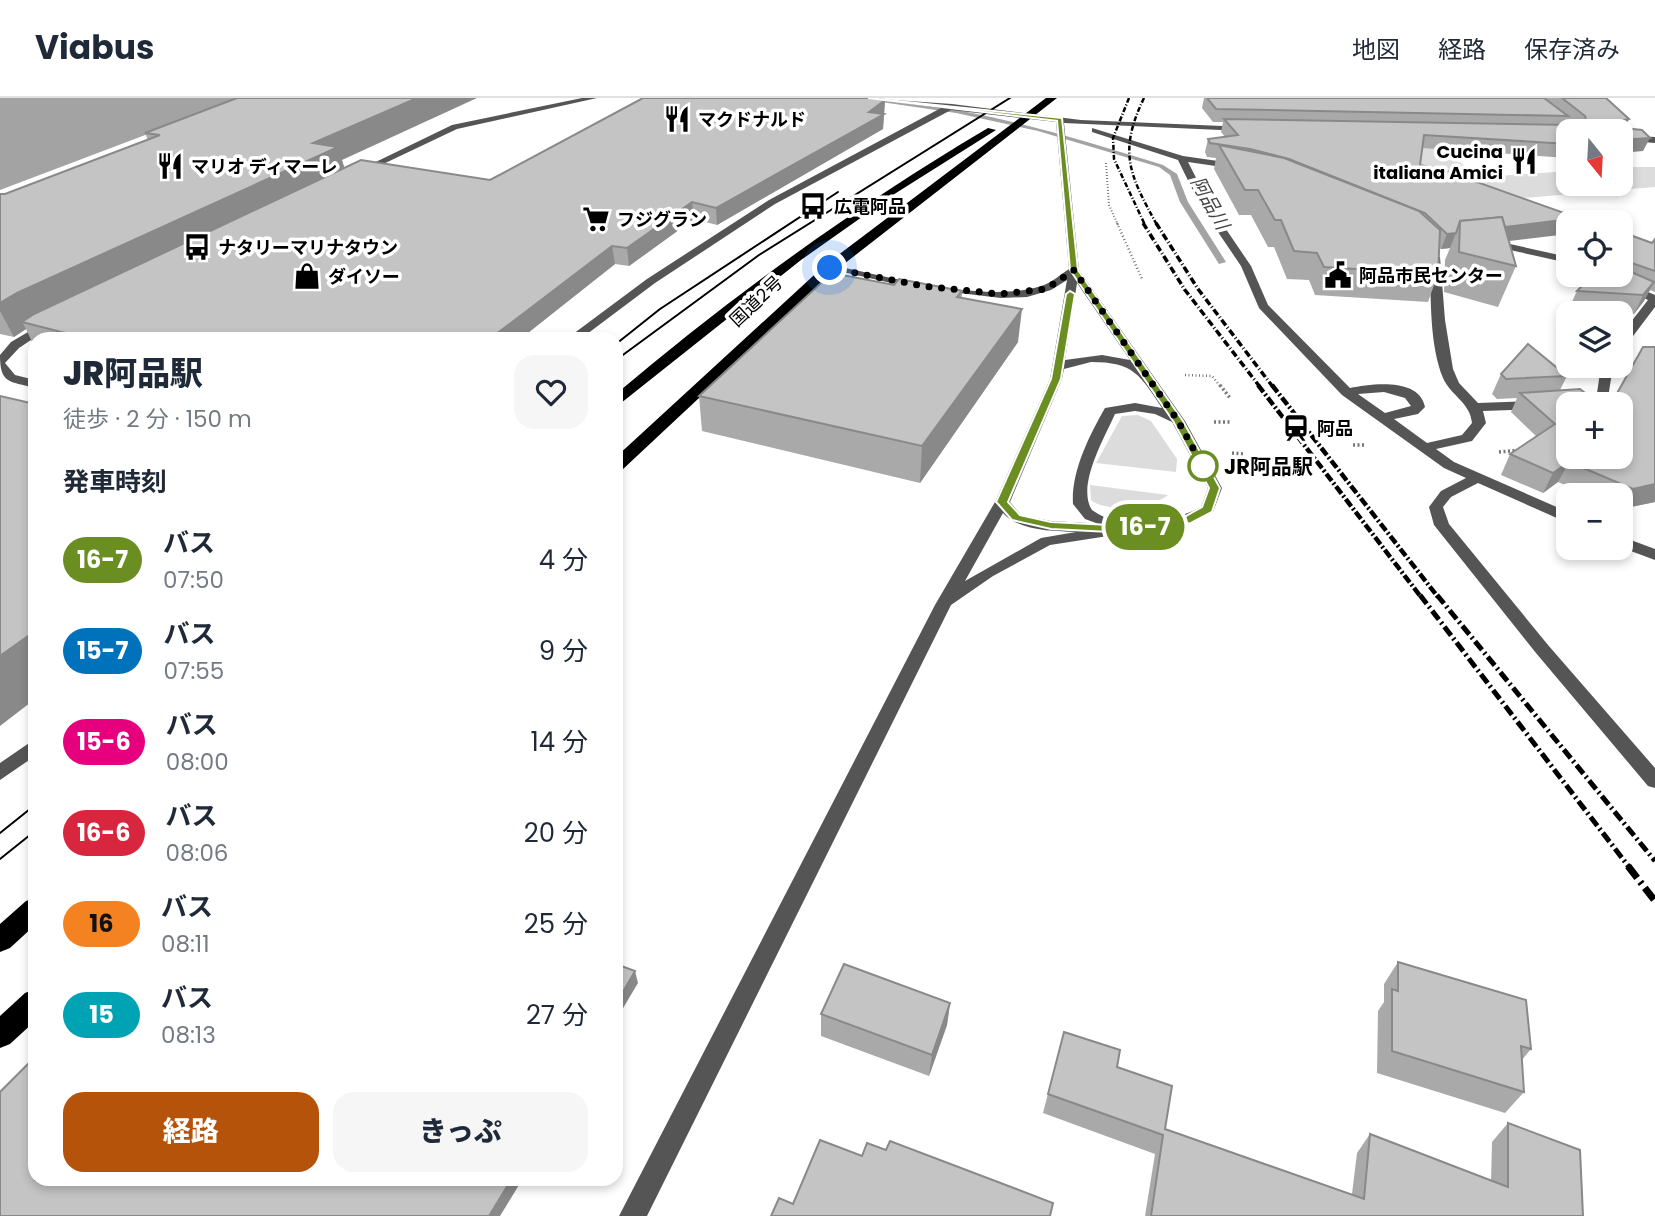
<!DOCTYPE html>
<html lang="ja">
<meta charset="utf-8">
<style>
:root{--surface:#fff;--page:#f6f6f7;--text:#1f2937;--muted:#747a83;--line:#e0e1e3;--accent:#b45309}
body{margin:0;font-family:Poppins,"Noto Sans JP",sans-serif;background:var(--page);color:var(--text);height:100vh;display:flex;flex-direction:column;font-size:26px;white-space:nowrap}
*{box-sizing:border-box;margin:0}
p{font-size:23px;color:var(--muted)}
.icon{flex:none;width:38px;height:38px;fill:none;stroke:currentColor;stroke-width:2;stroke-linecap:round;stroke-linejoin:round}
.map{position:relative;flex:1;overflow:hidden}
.drawer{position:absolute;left:28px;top:234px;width:595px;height:854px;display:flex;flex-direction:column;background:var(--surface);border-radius:21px;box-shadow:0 4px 10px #0003}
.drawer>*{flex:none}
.badge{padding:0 14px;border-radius:23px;font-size:24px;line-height:46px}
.needle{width:46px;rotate:162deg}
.tools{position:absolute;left:1556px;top:21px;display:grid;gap:14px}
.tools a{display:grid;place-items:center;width:77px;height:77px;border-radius:14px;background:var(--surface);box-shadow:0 4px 10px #0003;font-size:35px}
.you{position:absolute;width:35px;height:35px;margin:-18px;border:5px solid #fff;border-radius:50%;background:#1a73e8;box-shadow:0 0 0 10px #1a73e833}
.map>.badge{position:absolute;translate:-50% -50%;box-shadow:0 0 0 4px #fff}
h2{padding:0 35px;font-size:26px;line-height:63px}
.round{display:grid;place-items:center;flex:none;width:74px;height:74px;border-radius:21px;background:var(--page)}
.overview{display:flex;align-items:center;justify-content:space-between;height:119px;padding:0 35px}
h1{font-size:33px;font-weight:800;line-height:52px}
.primary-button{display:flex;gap:14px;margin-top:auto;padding:14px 35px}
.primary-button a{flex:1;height:80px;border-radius:21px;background:var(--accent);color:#fff;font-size:28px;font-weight:800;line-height:80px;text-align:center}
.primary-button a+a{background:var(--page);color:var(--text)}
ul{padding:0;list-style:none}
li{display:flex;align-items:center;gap:21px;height:91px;padding:0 35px}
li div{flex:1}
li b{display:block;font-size:26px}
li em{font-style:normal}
li .badge{min-width:77px;font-weight:700;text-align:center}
header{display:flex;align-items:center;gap:42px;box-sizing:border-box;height:98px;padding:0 35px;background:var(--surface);border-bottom:2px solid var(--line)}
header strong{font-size:33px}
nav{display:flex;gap:38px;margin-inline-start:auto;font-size:24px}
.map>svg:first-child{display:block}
.green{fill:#dcdcdc}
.water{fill:#a3a3a3}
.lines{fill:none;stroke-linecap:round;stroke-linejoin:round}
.stream{fill:#a3a3a3;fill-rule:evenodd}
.path-far2{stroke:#777;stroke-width:2;stroke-dasharray:1 2;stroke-linecap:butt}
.path-far1{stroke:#777;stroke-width:2.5;stroke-dasharray:1 2.5;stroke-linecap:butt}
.path{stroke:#777;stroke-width:3.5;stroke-dasharray:2 2.5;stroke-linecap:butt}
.minor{fill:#555;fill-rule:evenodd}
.highway{fill:#000;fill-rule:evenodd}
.tram{stroke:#000;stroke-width:2}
.rail-far4{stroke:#000;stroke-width:2.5;stroke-dasharray:5 2 1 2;stroke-linecap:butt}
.rail-far3{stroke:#000;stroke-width:3.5;stroke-dasharray:7 2.5 1 2.5;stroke-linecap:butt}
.rail-far2{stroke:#000;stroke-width:4.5;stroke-dasharray:9 2.5 2 2.5;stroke-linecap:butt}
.rail-far1{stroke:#000;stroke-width:5;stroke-dasharray:11 3.5 2 3.5;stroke-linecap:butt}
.rail{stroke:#000;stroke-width:7;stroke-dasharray:15 5 2.5 5;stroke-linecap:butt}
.wall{fill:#a9a9a9;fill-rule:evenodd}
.shaded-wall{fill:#898989}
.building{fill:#c4c4c4;stroke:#898989;stroke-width:2}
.line{fill:#6b8e23;stroke:#fff;stroke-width:2}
.walk{stroke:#000;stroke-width:7;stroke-dasharray:0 12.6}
.stop-dot{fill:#fff;stroke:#6b8e23;stroke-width:3.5}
.labels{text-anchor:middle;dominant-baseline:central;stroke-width:7;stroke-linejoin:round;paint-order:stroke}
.far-poi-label{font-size:18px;font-weight:bold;fill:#000;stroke:#fff;text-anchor:start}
.far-street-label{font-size:18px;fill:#000;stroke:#fff}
.far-water-label{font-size:19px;font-style:italic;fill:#444;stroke:#fff}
.stop-label{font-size:21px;font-weight:bold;fill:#000;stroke:#fff;text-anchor:start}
</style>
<header>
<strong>Viabus</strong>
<nav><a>地図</a><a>経路</a><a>保存済み</a></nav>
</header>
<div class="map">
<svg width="1655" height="1118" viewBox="0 0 1655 1118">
<rect width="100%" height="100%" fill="#fff"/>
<g class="green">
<path d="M1422,42L1484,79L1568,73V86H1620L1621,69H1655V89L1477,104L1349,58Z"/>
<path d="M1138,317L1151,323L1177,361L1176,374L1096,365L1122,318Z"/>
<path d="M1090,387L1168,397C1155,409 1104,415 1091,402Z"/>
</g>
<path class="water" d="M0,0H243L0,92Z"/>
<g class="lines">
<path class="stream" d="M854,0C876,0 897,3 918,6C1002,17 1082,42 1163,67L1177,76L1188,104L1226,164L1219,166L1180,104L1170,77L1159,69L1038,33L956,15Z"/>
<path class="path-far2" d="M1106,65L1109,107L1118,127"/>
<g class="path-far1">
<path d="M1117,125L1142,181"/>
<path d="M1185,277L1212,278L1221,289"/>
</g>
<g class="path">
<path d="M1220,287L1230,300"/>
<path d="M1214,324H1231"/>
<path d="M1353,347H1366"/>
<path d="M1499,354L1522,352"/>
<path d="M1232,355L1243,356"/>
</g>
<g class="minor">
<path d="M582,0H597L457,31L360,77L353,75L452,27Z"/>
<path d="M866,0L952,6L1081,22L1246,29L1243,33L1064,25L1079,172L1185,323L1222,390L1213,414L1192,425L1050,447L993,478L951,507L647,1118H619L935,507L995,404L1050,281L1067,182L1051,192L1027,199L1001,200L909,189L825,170L830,167C888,178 985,206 1041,188C1051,185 1060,177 1069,171L1056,24L951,12L775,106L655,185L579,242H565L647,181L769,102L941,10ZM1077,185L1130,262L1102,257L1065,262ZM1091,264C1134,264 1140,277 1162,310L1135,305L1105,310C1089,338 1071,374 1073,406L1085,421L1107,429L1095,431L1093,427L1088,425L1051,423L1021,417L1010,404L1062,281L1064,271ZM1135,313L1155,316L1172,324L1208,390L1201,409C1170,425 1122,434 1092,412C1076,388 1105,339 1115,316ZM1003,415C1019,433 1053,433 1076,434L1041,440L965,483Z"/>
<path d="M1527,0H1536L1578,33H1569Z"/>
<path d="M1092,30L1183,58L1239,66L1236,71L1188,64L1211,109L1251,168L1268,207L1350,290C1371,286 1419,279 1425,309L1418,316L1394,321L1427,345L1462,337L1472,325C1470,304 1451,298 1443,280C1430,248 1431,205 1430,172L1432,159H1440L1445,222L1453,271L1459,285L1478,305L1536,303L1543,307L1536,311L1483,313L1486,325L1472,343L1436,351L1454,364L1568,414V425L1478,385L1451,399L1443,409L1449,426L1548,547L1655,670V690L1648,688L1536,555L1434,427L1429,409L1441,393L1466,380L1444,370L1342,297L1259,210L1241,168L1201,109L1178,62L1092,34ZM1384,294L1405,300L1411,308L1385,315L1358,296Z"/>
<path d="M1620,37L1655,39V45L1620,42Z"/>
<path d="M1510,146L1568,159V165L1510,152L1486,153L1481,150L1486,147Z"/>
<path d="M1596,177H1609L1655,197V209L1624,250H1620V238L1648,202Z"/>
<path d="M45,224L55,226L19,250L5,265L15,277L35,282V290C9,283 0,286 0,257L11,244Z"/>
<path d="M1601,268H1613L1608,300L1565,308V302L1597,295Z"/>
<path d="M1620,438L1655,451V462L1620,449Z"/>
<path d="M35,641V658L0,682V665Z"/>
</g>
<g class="highway">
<path d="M1046,0H1057L835,173L622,372L616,373V359L825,167Z"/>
<path d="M988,30L996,32L896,95L801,162L616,309V296C733,197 856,108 988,30Z"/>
<path d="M35,800V827L10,850L0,854V826L26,803Z"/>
<path d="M35,891V923L10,946L0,950V918L25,895Z"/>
</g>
<g class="tram">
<path d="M616,246L660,211L838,94"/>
<path d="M616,262L759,157L1010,0"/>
<path d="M0,735L35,707"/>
<path d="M0,761L35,733"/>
</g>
<g class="rail-far4">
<path d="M1129,0L1113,40L1114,61L1145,127"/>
<path d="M1144,0C1118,54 1129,76 1157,127"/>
</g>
<g class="rail-far3">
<path d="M1143,125L1185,192L1260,289"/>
<path d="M1156,125L1198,191L1273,289"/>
</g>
<g class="rail-far2">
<path d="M1258,287L1421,499"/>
<path d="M1272,287L1438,499"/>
</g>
<g class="rail-far1">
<path d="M1420,497L1629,769"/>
<path d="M1437,497L1655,763"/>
</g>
<path class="rail" d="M1628,768L1655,803"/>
</g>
<g class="wall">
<path d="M1204,0H1606L1629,21L1625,30L1643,53L1568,33V60L1422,50L1420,67L1509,143L1516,168L1498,209L1444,194L1445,162L1450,150L1441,151L1439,150L1438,176L1428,204L1315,197L1309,182L1287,181L1274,149H1268L1251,117H1239L1214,71L1216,60L1207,59L1205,54L1208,41L1225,39L1221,34L1223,24H1213L1202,10ZM1566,21L1574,27H1564Z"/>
<path d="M885,2L883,31L717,127L694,121L629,168L615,166L519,242H35V244H32L26,231L14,239L0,236V96H5L148,42L145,35L342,62L344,70L490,82Z"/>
<path d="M1655,141V194L1650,192L1644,203L1634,216L1568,212L1577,193L1620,177V147L1652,145Z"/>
<path d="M962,193V200L1018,244L920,385L702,333L699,298Z"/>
<path d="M1655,249V404L1621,411L1620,397H1589L1558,384L1543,395L1501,377L1510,356L1537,339L1511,314L1517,300L1497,301L1492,296L1501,276L1567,278L1560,292L1620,359Z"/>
<path d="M1398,864L1531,951L1522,962L1524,994L1505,1015L1377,975L1378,913L1384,904V886Z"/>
<path d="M950,905L947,927L929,978L821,938V916Z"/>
<path d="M1064,934L1117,969L1165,1031L1352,1096L1357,1055L1370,1036L1491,1083L1492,1044L1508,1025L1583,1118H1145L1155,1056L1043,1015Z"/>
</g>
<g class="shaded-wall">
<path d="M417,0H477L342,62L346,75L22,224L26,231L14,239L0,213V205L17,195L313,45Z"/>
<path d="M885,2L883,31L717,127L716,110L869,14Z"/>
<path d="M1629,21L1623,35L1624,22Z"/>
<path d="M1650,40L1643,53L1620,55V42Z"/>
<path d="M692,104L694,121L629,168L627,150Z"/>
<path d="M1578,120L1576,124H1568V136L1459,149L1460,134Z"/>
<path d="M1456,135L1450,150L1441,151L1447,136Z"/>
<path d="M612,148L615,166L519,242H501L499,234Z"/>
<path d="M1654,184L1644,203L1634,216L1643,197Z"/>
<path d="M1022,211L1018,244L920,385L922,348Z"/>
<path d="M1569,364L1558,384L1543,395L1553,375Z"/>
<path d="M1655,386V404L1621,411L1633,391Z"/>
<path d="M35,533V601L0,628V558Z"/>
<path d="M635,873L638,885L616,922V906Z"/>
<path d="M950,905L947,927L929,978L932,957Z"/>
<path d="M511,1082H522L500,1118H489Z"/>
</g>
<g class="building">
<path d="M237,0H417L313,45L338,49L17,195L0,205V96H5L160,37L145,35Z"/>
<path d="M643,0H871L885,2L869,14L884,16L716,110L692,104L627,150L612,148L499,234L511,236L504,242H93L22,224L34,216L361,62L490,82Z"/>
<path d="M1207,0H1544L1568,18L1216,11Z"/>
<path d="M1562,0H1606L1629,21L1624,22V30L1642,32L1650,40L1620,42V33H1568V46L1424,37L1420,67L1446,73L1578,120L1505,129L1502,119L1460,123L1456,135L1447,136L1425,115L1289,61L1250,51L1210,45L1208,41L1238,37L1224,21L1574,27L1576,22H1586L1585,18Z"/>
<path d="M1219,47L1284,60L1419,113L1440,132L1438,176L1324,169L1317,155L1294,153L1281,122H1275L1258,92H1245Z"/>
<path d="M1502,119L1516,168L1459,154L1460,123Z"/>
<path d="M1630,137L1652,145L1655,141V173L1620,161V147Z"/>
<path d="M1620,169L1654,184L1643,197L1577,193L1593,177H1620Z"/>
<path d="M832,175L894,187L899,181L962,193L957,199L1022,211L922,348L699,298Z"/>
<path d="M1528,246L1567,278L1506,281L1501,276Z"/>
<path d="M1643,249H1655V386L1633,391L1569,364L1553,375L1510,356L1555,326L1520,295L1580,291L1599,306H1568V359H1620V306H1611Z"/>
<path d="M0,298L35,306V533L0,558Z"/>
<path d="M1398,864L1526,902L1531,951L1521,948L1524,994L1392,953V891L1398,893Z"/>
<path d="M616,866L635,873L616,906Z"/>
<path d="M844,866L950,905L932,957L821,916Z"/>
<path d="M1064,934L1120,952L1117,969L1172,988L1165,1031L1364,1101L1370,1036L1508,1089V1025L1580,1052L1583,1118H1151L1163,1037L1048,996Z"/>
<path d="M35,959V1082H511L489,1118H0V994Z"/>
<path d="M820,1042L862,1058L867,1045L886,1052L890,1043L1053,1105L1050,1118H771L779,1100L793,1106Z"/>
</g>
<path class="line" d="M868,0L1062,20L1078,172L1183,323L1220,390L1212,414L1191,425L1130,435L1051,431L1012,422L998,406L996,404L1051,281L1066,196L1070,193L1075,196L1061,281L1008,404L1020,417L1051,424L1130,428L1184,419L1202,409L1209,390L1173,323L1070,172L1057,23Z"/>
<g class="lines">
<path class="walk" d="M830,170L923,188L1000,196L1046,191L1074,172L1178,323L1203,368"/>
</g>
<defs>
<symbol id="restaurant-bare" viewBox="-9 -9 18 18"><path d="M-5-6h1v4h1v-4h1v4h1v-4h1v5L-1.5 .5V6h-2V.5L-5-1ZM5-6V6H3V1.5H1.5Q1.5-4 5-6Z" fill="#000" stroke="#fff" stroke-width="2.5" paint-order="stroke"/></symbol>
<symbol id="bus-bare" viewBox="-9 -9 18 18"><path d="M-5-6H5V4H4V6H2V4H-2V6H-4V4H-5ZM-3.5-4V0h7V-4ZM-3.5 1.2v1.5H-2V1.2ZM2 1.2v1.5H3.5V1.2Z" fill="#000" stroke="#fff" stroke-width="2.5" paint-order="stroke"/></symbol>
<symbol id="supermarket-bare" viewBox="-9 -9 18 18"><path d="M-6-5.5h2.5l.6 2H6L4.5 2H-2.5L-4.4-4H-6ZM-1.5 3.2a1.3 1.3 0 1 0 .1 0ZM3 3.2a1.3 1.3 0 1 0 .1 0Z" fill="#000" stroke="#fff" stroke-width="2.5" paint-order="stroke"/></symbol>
<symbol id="civic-bare" viewBox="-9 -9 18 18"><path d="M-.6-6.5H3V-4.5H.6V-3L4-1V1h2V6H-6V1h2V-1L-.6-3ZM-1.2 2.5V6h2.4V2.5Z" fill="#000" stroke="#fff" stroke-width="2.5" paint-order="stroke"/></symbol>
<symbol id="shop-bare" viewBox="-9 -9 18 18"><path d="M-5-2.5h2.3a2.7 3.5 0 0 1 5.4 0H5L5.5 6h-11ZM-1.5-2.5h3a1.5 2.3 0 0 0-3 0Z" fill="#000" stroke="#fff" stroke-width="2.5" paint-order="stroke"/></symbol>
<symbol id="station-bare" viewBox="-9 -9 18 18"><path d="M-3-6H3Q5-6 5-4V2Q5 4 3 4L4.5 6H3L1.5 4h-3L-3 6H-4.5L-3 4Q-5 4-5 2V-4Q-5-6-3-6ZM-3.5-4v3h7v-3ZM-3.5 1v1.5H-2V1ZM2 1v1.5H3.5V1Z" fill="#000" stroke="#fff" stroke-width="2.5" paint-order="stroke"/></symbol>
</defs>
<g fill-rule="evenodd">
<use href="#restaurant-bare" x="658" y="2" width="38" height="38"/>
<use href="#restaurant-bare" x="1505" y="44" width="38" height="38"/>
<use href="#restaurant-bare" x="151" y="49" width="38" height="38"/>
<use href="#bus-bare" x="794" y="89" width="38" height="38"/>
<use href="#supermarket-bare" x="577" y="102" width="38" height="38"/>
<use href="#bus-bare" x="178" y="130" width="38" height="38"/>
<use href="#civic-bare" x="1319" y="158" width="38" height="38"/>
<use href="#shop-bare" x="288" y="159" width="38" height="38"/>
<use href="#station-bare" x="1277" y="311" width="38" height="38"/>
</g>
<circle class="stop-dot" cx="1203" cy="368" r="14"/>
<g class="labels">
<g class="far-poi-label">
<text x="698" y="21">マクドナルド</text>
<text x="1503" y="53" text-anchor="end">Cucina<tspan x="1503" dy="21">italiana Amici</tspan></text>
<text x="191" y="68">マリオ ディマーレ</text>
<text x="834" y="108">広電阿品</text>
<text x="617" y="121">フジグラン</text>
<text x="218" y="149">ナタリーマリナタウン</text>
<text x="1359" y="177">阿品市民センター</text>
<text x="328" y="178">ダイソー</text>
<text x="1317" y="330">阿品</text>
</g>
<g class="far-street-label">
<text transform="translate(756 203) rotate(-43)">国道2号</text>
</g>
<g class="far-water-label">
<text transform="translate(1210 105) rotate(61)">阿品川</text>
</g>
<g class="stop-label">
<text x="1224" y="368">JR阿品駅</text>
</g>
</g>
</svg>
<div class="tools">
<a><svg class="needle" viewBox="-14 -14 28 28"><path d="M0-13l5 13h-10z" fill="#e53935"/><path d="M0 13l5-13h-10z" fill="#747a83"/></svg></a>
<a><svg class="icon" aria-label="locate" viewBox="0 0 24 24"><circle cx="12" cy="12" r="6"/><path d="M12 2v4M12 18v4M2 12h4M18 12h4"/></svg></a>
<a><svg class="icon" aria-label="layers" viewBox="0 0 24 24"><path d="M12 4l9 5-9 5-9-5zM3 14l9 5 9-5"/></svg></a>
<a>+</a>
<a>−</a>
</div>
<div class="you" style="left:830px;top:170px"></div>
<b class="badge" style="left:1145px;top:429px;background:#6b8e23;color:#fff">16-7</b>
<section class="drawer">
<div class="overview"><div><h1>JR阿品駅</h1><p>徒歩 · 2 分 · 150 m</p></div><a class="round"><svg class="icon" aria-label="heart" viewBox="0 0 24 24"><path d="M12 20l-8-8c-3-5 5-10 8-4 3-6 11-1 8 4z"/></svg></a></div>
<h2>発車時刻</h2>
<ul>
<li><span class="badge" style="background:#6b8e23;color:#fff">16-7</span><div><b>バス</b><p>07:50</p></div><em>4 分</em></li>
<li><span class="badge" style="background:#0072bc;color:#fff">15-7</span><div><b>バス</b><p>07:55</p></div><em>9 分</em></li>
<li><span class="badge" style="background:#e6007e;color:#fff">15-6</span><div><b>バス</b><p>08:00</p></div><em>14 分</em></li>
<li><span class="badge" style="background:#d7263d;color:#fff">16-6</span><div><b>バス</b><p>08:06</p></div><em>20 分</em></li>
<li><span class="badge" style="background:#f58220;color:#111">16</span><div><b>バス</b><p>08:11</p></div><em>25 分</em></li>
<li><span class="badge" style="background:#00a3b4;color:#fff">15</span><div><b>バス</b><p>08:13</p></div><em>27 分</em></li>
</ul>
<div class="primary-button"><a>経路</a><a>きっぷ</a></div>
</section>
</div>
